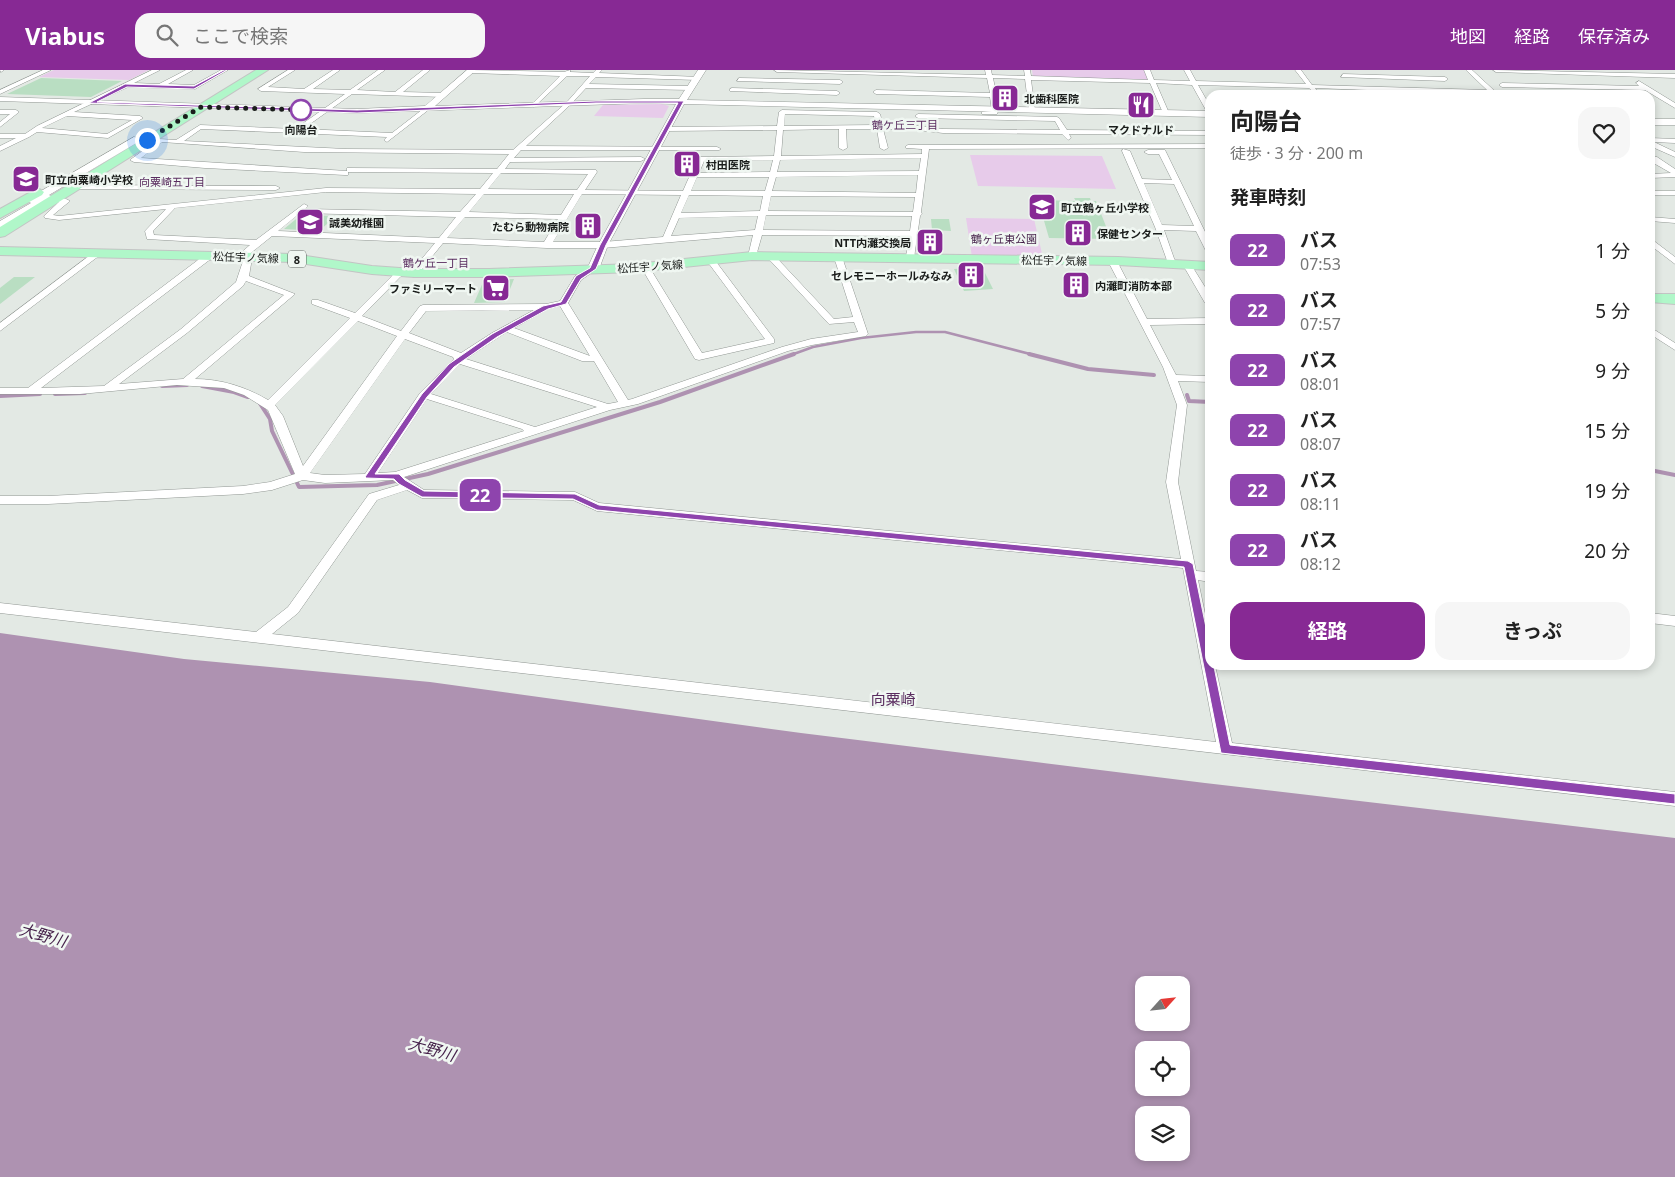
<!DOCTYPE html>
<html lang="ja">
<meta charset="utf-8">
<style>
:root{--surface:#fff;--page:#f6f6f6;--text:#222;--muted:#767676;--accent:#872994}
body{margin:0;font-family:"Noto Sans","Noto Sans JP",sans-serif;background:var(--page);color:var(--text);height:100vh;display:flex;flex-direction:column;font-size:19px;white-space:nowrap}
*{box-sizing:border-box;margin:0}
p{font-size:16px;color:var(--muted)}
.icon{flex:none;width:28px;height:28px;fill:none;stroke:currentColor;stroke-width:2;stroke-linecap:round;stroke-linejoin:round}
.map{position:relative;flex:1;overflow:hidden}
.details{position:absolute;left:1205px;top:20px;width:450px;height:580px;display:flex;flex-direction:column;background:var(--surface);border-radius:15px;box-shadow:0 2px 8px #0003}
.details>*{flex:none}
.badge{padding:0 10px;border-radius:8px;font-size:18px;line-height:32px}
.needle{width:32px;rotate:63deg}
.tools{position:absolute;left:1135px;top:906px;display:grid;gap:10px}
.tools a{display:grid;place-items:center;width:55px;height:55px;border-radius:10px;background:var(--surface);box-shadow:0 2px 8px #0003;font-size:25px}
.you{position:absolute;width:25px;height:25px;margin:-12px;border:4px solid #fff;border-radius:50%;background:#1a73e8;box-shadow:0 0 0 8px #1a73e833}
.map>.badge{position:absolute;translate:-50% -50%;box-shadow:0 0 0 2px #fff}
h2{padding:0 25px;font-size:19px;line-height:45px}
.round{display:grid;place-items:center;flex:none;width:52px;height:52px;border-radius:15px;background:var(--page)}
.summary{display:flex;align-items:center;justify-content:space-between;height:85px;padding:0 25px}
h1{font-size:24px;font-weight:700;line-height:38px}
.action{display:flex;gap:10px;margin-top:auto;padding:10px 25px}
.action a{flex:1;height:58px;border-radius:15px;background:var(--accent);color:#fff;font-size:20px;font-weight:700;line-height:58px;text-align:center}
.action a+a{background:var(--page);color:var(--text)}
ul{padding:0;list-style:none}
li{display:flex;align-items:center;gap:15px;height:60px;padding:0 25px}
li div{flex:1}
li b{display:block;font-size:19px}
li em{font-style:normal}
li .badge{min-width:55px;font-weight:700;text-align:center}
header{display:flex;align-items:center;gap:30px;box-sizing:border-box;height:70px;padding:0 25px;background:var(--accent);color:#fff}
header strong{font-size:24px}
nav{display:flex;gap:28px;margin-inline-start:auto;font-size:18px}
.search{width:350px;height:45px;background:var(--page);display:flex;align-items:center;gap:12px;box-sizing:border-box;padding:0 18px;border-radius:15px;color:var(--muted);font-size:19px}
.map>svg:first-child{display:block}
.green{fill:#e7cbea}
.water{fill:#ae92b1;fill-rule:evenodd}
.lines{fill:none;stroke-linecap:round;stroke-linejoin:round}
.stream-far1{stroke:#ae92b1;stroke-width:2.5}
.stream{stroke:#ae92b1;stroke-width:4}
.building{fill:#b9dec2}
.minor-casing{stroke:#919793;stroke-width:1}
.tertiary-casing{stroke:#919793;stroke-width:1}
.secondary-casing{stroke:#919793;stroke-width:1}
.primary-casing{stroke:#c3c4c4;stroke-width:2}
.minor{fill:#fff;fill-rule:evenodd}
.tertiary{fill:#fff;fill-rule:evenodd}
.secondary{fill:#fff;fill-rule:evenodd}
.primary{fill:#b0f7c9;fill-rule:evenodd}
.line{fill:#8e44ad;stroke:#fff}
.walk{stroke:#1a1d1b;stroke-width:5;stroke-dasharray:0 9}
.stop-dot{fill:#fff;stroke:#8e44ad;stroke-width:2.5}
.labels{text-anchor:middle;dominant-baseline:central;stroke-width:5;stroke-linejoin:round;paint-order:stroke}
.far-poi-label{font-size:11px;font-weight:bold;fill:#1a1d1b;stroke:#f0f7f2;text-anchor:start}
.far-neighbourhood-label{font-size:11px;fill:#5a2d60;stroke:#f0f7f2}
.far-stop-label{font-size:11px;font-weight:bold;fill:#1a1d1b;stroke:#f0f7f2}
.far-park-label{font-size:11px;fill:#431e48;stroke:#f0f7f2}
.far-street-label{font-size:11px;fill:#1a1d1b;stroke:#f0f7f2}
.shield{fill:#f0f7f2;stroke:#5a5e5c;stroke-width:1}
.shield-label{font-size:11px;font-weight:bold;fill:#1a1d1b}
.quarter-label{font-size:15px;fill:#5a2d60;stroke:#f0f7f2}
.near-water-label{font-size:16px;font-style:italic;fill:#441f49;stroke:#f0f7f2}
</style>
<header>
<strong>Viabus</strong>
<div class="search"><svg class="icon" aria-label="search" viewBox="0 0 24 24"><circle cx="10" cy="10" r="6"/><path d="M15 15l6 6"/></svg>ここで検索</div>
<nav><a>地図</a><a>経路</a><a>保存済み</a></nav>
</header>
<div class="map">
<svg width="1675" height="1107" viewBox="0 0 1675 1107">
<rect width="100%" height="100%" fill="#e3e9e4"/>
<g class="green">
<path d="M54,0H149L129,10L39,7Z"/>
<path d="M1032,0H1144L1148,10L1033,7Z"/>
<path d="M662,34L669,36L663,48L594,46L603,35Z"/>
<path d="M970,85L1102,86L1116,119L978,116Z"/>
<path d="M966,148L1034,149L1043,188L972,187Z"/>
</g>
<path class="water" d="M0,563L184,589L430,612L801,663L1205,713L1675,768V1107H0ZM1144,915H1181V952H1144ZM1144,980H1181V1018H1144ZM1144,1045H1181V1082H1144Z"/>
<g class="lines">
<path class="stream-far1" d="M791,285L813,277L861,268L916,262H945L1034,285"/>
<g class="stream">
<path d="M1029,284L1088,299L1154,305"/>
<path d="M162,316L187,315"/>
<path d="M202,316L234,322L248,327"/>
<path d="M55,324L85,323"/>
<path d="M1187,325L1189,331L1210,332"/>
<path d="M0,326L40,324"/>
<path d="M259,332L270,349L272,361L299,417L377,415L428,404L660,332L794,284"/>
<path d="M1650,400L1675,405"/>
</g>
</g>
<g class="building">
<path d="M41,8L122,11L91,27L7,24Z"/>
<path d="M1074,128H1090L1091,131H1096L1111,169L1049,168L1038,130L1076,131Z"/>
<path d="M301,145L336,146L319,161L284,159Z"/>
<path d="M931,149H949L951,161L932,160Z"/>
<path d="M919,164L941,165V183L918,179Z"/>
<path d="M982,197L993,219L964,221L954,199Z"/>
<path d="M1064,203H1078L1085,219H1071Z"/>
<path d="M14,207H35L0,234V218Z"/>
<path d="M514,209L505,232L474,233L484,210Z"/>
</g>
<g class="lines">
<defs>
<g id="minor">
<path d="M0,0H4L1,2Z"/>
<path d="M43,0H51L0,24V20Z"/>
<path d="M152,0H160L134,13L159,14L186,0H193L168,14L194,15L221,0H228L195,19L128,17L74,42L140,46L143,48L108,68L37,62L29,67L0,81V76L16,68H0V64H25L37,56ZM67,46L132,50L107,64L42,58Z"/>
<path d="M288,0H295L268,17L304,19L333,0H340L313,19L350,20L378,0H385L357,20L395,22L423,0H430L403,22L443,23L446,25L443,27L352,24L303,59L392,63L423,39H427V41L387,72L384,70L387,67L201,59L184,71L346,79L513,80L567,32L590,6H567L534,37L531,35L560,6L471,3L469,0L564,2L570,0V2L593,3L596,0H602L599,3L700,7L698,10L596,7L589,14L691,16L694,18L691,20L586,18L571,34L526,76L717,77L721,79L719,80H521L514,88L641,87L645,89L641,91L510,92L505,99L596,100L597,102L585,120L683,121L698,87L774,86L777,60L666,61L663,59L666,57L777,56L779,42L782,40L877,42L880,44L883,55H909L943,59L1060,60L1055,51L918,48L915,46L918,44L1057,47L1059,48L1067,60L1210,61V65L1069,64L1071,68L1068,70L1062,64L943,63L909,59H883L888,78L884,80L880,78L877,59H846L847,78L843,80L839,78V59L783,60L781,86L922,84V79L906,78V76L908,75L1210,74V78L929,79L921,142L922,144L920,146L914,188L910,191L906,188L909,166L762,165L756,186L752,189L748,186L753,165L603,178H547L443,173L417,205L414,206L410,203L435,173L272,166L247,186L252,188L249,206L295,224L195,309C221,309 246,317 268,330L350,248L312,234V230H318L355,243L398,200H404L405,202L362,246L401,261L420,236L423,235L546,234L560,231L575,206L593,196L597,199L581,210L568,233L628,330L632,329L782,277L811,269L858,262L854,252L829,254L766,186L773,184L834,249L853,247L834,187L838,184L842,187L868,264L866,266L812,275L788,281L638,334L610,340L404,407L424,420L575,422L599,433L1181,489L1166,412L1177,335L1163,297L1110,195L1115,189H1121L1122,191L1119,195L1147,249L1210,248V254L1150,255L1176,305L1210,306V312L1178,311L1187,335L1178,412L1196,501L1210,502V512L1198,510L1210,568V595H1215L1232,673L1675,722V736L0,543V533L256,562L288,537L369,424L399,415L393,410L325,413L303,410L272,420L243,424L48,434H0V426H48L243,416L270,412L295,404L268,340L244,325L224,318L177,315L80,324H0V318H28L206,184H212V188L41,318L104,316L181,259L236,212L244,188L240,190L236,187L250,175L147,169L145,161L166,139L59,150L45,148L44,146L59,132L52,131V127L66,129L70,131L53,145L59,146L326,118L480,119L493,103L348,102V105H345L205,98L134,92L130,90L159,69L176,70L200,55L295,59L345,24L261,21L258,19ZM785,44L874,46L876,55L784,56ZM162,72L304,82L509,84L497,99L350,98H347V101L141,88ZM921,88L919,101L777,102L780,90ZM773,90L770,102L699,103L704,91ZM501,103L588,104L577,120L488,119ZM918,105L916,123L772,121L776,107ZM697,107H769L765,121H691ZM326,122L476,124L460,142L305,139L308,136L304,134L256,170L154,165L153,161L175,138ZM484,124H574L561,145L469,142ZM582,124L681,125L663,167L603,172H553ZM689,125L763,126L760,141L681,143ZM771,126L915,127L913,142L768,141ZM300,143L456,147L439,168L278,161ZM766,145L912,146L910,161L763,160ZM758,146L755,160L671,166L679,148ZM465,147L558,149L544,172L447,168ZM246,211L284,225L183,309L119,314L187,263L243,216ZM560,236L590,286L514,258L547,239ZM534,240L492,263L461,283L409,263L426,241ZM358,251L397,266L303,396L283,346L275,335ZM507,262L582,291H594L618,332L608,334L466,289ZM405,269L453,287L454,289L420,323L365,404L325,405L310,403ZM460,294L597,337L535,357L431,324ZM427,329L522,359L524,361L395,402L378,403ZM407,420L422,428L573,430L597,441L1183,498L1216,672L272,564L298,543L377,430Z"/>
<path d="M774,0L986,5L985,0H991L992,5L1025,6L1024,0H1030L1031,6L1148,10L1144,0H1150L1154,10L1190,11L1184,0H1190L1196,11L1306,14L1295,0H1301L1312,15L1487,20L1466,0H1472L1499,25L1315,18L1317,21L1314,23L1309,18L1198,15L1210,36V44L1207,42L1192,15L1156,13L1169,43L1166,45L1163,43L1150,13L1031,10L1035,40L1032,42L1029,40L1025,9L993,8L996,23L998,25L997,26L999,39L997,44H982V42L992,41L990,27L876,24L873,22L876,20L990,23L987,8L777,2Z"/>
<path d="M1493,0L1675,4V8L1496,2Z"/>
<path d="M1343,4L1445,7L1448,9L1445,11L1341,7Z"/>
<path d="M739,8L840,10L843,12L840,14L737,11Z"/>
<path d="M1639,11L1675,33V38L1645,20L1502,17L1499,15L1502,13L1639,16L1636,13Z"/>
<path d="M732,18L837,21L840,23L837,25L730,21V19Z"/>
<path d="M0,40H16L19,42L0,57V52L10,44H0Z"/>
<path d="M1650,68L1675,69V73L1654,72L1675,82V87L1650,76Z"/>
<path d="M1123,79L1130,81L1142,109L1172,110L1159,84H1148L1144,82L1148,80H1165L1210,172V184L1206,181L1196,161L1164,160L1176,194L1169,196L1155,157L1122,81ZM1144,113L1174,114L1194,156L1162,155Z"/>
<path d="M1650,87H1657L1675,99V107L1650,108V104L1671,103L1650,91Z"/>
<path d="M79,115L276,116L280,118L276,120L82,119H79Z"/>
<rect x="1650" y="121" width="25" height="4"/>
<path d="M1650,147L1675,149V153L1650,151Z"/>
<path d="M1650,168L1675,187V194L1650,175Z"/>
<path d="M97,180L104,182L0,261V253Z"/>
<path d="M711,188L714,189L774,269V273L699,290L695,289L641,197L648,195L702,283L765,269L707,191Z"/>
<path d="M1187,192L1190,193L1210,225V236L1205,233L1183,195Z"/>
<path d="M1650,257L1675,273V280L1650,264Z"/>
<path d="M1650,543L1675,546V556L1650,553Z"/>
</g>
<g id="tertiary">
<path d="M467,0H476L435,36L644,29H679L698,0H706L687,30L1210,41V47L684,34L608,175L599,199L593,202L587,199L598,175L676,34L644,33L357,43L0,31V27L357,39L425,36Z"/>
<rect x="1650" y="49" width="25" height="6"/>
</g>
<path id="secondary" d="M134,67L138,68V72L49,125L54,128L52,130L0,160V151L31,133L27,130L29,128Z"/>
<g id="primary">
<path d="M256,0H268L5,166L0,167V157Z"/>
<path d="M38,118L44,122L42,125L0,148V139Z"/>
<path d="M0,177L293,184L372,196L414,199H489L635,194L752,182L1118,187L1210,192V200L1118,195L752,190L635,202L489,207H414L372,204L293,192L0,185Z"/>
<path d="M1650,224H1675V234L1650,232Z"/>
</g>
</defs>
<use href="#minor" class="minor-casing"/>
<use href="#tertiary" class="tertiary-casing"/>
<use href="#secondary" class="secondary-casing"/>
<use href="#primary" class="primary-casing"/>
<use href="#minor" class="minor"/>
<use href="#tertiary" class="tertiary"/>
<use href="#secondary" class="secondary"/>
<use href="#primary" class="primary"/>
</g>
<path class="line" d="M224,0H227L194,19L127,17L97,32L357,40L596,31H684L606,175L596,199L581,209L566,234L548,239L497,267L454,297L427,327L375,404H399L405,410L424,421L575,424L599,435L1188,491L1193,494L1230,675L1675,724V734L1221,683L1184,497L597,440L573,429L422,427L399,414L394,409L366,408L365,407L422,324L449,294L492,264L543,236L561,232L576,206L590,198L600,175L678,33H596L357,43L89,33L125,14L194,16Z"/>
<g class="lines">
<path class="walk" d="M147,70L201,37L306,40H301"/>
</g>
<defs>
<symbol id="building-square" viewBox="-11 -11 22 22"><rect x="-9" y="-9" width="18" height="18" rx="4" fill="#872994" stroke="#f0f7f2"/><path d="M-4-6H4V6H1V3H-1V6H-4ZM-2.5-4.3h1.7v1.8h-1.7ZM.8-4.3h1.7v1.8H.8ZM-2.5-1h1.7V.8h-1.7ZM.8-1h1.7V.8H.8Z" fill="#fff"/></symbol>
<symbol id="restaurant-square" viewBox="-11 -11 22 22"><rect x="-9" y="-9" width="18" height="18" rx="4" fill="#872994" stroke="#f0f7f2"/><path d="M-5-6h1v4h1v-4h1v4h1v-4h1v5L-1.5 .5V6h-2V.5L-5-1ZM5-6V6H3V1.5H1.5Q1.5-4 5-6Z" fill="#fff"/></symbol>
<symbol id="school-square" viewBox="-11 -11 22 22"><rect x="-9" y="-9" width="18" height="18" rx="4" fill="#872994" stroke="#f0f7f2"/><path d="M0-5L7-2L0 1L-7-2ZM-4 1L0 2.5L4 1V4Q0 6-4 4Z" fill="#fff"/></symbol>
<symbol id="supermarket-square" viewBox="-11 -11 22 22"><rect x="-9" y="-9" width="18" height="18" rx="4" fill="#872994" stroke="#f0f7f2"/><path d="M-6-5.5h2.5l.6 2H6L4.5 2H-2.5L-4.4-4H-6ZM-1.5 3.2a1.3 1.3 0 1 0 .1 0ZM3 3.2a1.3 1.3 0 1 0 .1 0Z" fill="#fff"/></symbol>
</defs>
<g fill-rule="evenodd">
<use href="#building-square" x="989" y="12" width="32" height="32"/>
<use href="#restaurant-square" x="1125" y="19" width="32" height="32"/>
<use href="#building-square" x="671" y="78" width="32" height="32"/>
<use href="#school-square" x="10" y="93" width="32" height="32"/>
<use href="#school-square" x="1026" y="121" width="32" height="32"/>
<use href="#school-square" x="294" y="136" width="32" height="32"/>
<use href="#building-square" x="572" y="140" width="32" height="32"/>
<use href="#building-square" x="1062" y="147" width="32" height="32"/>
<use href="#building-square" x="914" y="156" width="32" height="32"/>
<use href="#building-square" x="955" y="189" width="32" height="32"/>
<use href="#building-square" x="1060" y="199" width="32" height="32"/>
<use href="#supermarket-square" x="480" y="202" width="32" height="32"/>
</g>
<circle class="stop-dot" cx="301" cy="40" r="10"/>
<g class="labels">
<g class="far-poi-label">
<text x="1024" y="28">北歯科医院</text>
<text x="1141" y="59" text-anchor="middle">マクドナルド</text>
<text x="706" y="94">村田医院</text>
<text x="45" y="109">町立向粟崎小学校</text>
<text x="1061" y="137">町立鶴ヶ丘小学校</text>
<text x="329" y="152">誠美幼稚園</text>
<text x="569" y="156" text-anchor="end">たむら動物病院</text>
<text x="1097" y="163">保健センター</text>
<text x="911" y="172" text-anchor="end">NTT内灘交換局</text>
<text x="952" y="205" text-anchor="end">セレモニーホールみなみ</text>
<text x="1095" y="215">内灘町消防本部</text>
<text x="477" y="218" text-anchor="end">ファミリーマート</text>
</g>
<g class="far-neighbourhood-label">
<text x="905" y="54">鶴ケ丘三丁目</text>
<text x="172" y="111">向粟崎五丁目</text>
<text x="436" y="192">鶴ケ丘一丁目</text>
</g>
<g class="far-stop-label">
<text x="301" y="59">向陽台</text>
</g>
<g class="far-park-label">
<text x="1004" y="168">鶴ヶ丘東公園</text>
</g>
<g class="far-street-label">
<text transform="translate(246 187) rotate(2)">松任宇ノ気線</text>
<text transform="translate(1054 190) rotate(1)">松任宇ノ気線</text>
<text transform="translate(650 196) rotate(-4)">松任宇ノ気線</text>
</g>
<rect class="shield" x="288" y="180.5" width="18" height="17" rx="4"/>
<g class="shield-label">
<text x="297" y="189">8</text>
</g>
<g class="quarter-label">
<text x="893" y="629">向粟崎</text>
</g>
<g class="near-water-label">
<text transform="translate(43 865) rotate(16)">大野川</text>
<text transform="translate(432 979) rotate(16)">大野川</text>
</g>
</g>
</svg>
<div class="tools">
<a><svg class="needle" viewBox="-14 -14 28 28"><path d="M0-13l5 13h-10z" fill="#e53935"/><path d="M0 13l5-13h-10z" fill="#767676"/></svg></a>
<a><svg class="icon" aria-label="locate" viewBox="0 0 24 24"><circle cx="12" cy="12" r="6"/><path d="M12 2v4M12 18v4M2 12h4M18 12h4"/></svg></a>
<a><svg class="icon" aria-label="layers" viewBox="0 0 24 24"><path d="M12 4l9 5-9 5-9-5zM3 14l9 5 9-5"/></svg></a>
</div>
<div class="you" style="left:147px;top:70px"></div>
<b class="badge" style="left:480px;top:425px;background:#8e44ad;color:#fff">22</b>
<section class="details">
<div class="summary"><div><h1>向陽台</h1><p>徒歩 · 3 分 · 200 m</p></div><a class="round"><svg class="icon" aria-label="heart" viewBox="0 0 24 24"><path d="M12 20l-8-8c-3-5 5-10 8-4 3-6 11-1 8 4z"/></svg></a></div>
<h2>発車時刻</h2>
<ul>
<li><span class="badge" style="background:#8e44ad;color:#fff">22</span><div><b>バス</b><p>07:53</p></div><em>1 分</em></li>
<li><span class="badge" style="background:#8e44ad;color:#fff">22</span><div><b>バス</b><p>07:57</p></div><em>5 分</em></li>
<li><span class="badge" style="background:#8e44ad;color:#fff">22</span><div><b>バス</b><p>08:01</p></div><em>9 分</em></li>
<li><span class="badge" style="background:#8e44ad;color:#fff">22</span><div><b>バス</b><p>08:07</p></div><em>15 分</em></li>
<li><span class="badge" style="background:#8e44ad;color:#fff">22</span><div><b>バス</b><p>08:11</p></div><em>19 分</em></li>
<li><span class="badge" style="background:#8e44ad;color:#fff">22</span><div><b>バス</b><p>08:12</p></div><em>20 分</em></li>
</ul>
<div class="action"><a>経路</a><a>きっぷ</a></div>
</section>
</div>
